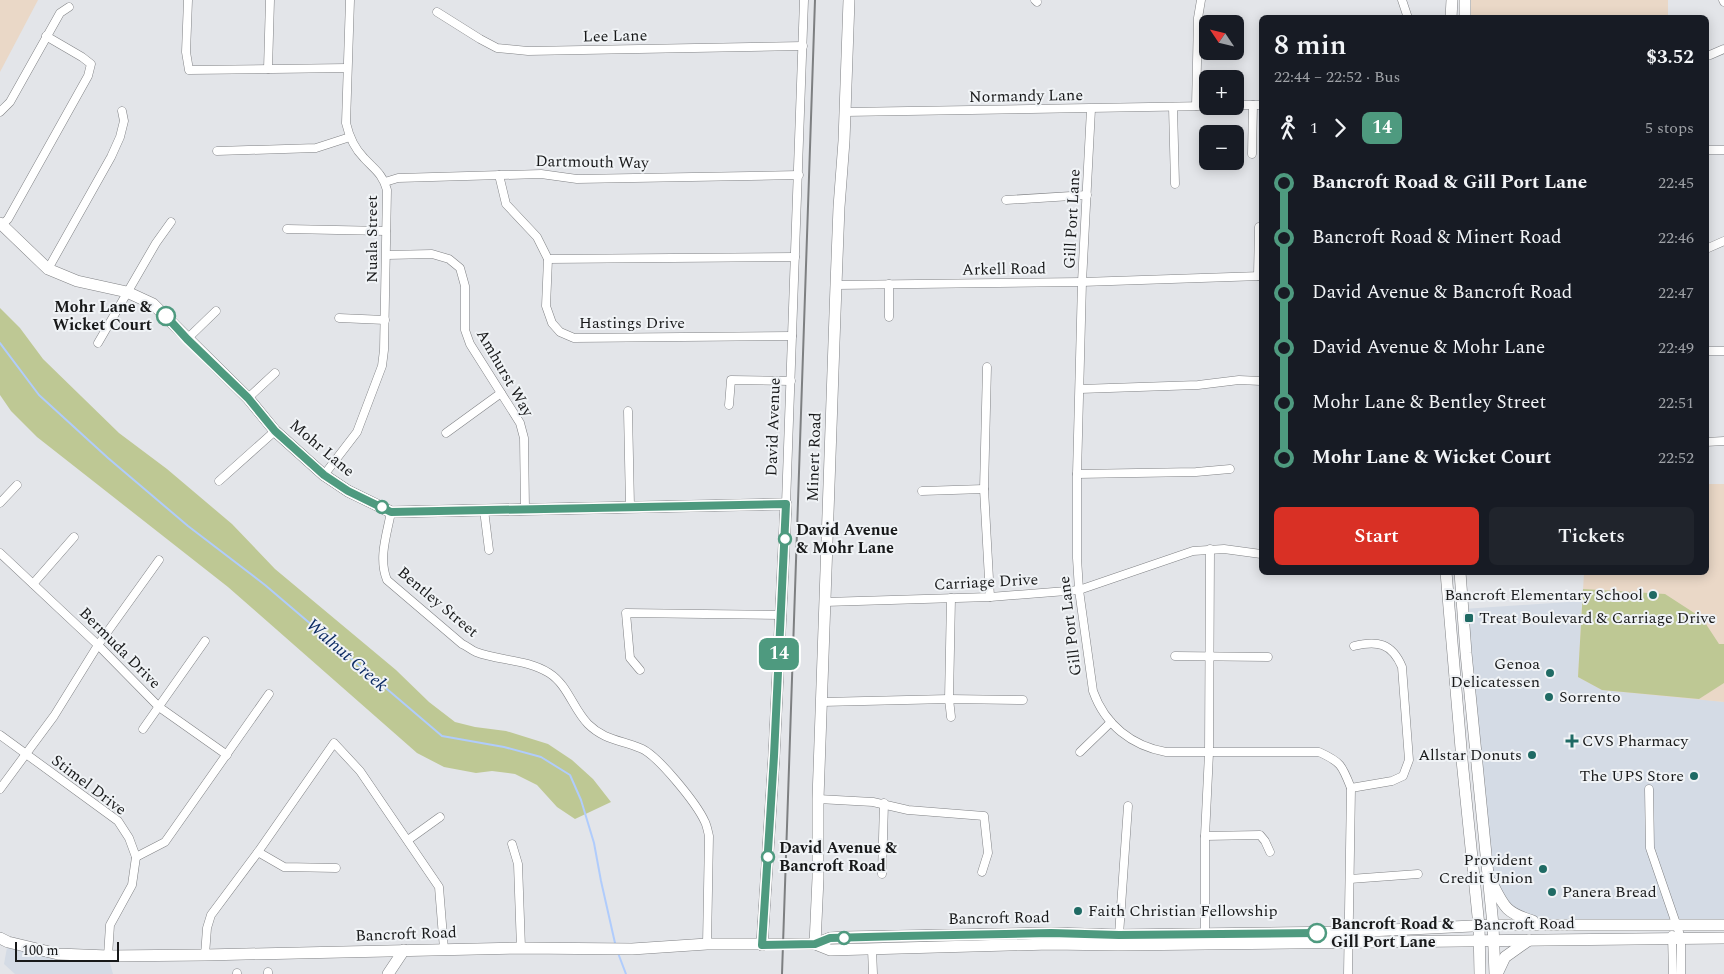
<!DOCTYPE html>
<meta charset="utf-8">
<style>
:root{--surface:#171b24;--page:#20242c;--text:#f1f3f6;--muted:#9ea1a6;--accent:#d93025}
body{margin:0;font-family:Spectral,serif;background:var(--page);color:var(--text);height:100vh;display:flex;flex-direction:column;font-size:19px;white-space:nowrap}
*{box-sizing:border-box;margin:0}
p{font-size:16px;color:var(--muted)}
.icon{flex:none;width:28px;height:28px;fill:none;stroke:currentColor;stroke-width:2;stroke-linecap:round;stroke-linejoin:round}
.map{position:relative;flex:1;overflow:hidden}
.drawer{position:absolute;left:1259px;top:15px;width:450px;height:560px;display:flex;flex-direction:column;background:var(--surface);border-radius:8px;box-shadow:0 2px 12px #0003}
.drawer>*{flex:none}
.badge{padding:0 10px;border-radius:8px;font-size:18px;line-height:32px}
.needle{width:32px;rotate:305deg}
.buttons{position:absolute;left:1199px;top:15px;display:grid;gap:10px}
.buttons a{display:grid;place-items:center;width:45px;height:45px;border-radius:8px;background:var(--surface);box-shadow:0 2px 12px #0003;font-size:25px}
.scale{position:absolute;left:15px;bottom:12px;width:104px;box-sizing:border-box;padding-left:5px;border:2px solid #18191a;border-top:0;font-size:14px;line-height:18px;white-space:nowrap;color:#18191a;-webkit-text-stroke:4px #f0f3f6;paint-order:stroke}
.map>.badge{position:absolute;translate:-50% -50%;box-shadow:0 0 0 2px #fff}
.legs{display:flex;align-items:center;gap:8px;height:55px;padding:0 15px;font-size:16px}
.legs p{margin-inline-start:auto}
.overview{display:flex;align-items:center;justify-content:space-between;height:85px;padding:0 15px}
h1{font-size:28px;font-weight:600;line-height:38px}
.action{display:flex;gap:10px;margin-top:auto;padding:10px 15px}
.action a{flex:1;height:58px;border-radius:8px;background:var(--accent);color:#fff;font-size:20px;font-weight:600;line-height:58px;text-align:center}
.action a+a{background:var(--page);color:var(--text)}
ul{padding:0 15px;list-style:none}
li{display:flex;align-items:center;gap:18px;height:55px;font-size:19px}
li i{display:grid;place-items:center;width:8px;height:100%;margin:0 6px;background:currentColor}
li i::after{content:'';width:12px;height:12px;margin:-6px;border:4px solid;border-radius:50%;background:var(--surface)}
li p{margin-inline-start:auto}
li:first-child i{background:linear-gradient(#0000 50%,currentColor 0)}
li:last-child i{background:linear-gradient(currentColor 50%,#0000 0)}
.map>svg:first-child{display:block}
.built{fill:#d4dbe5}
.education{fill:#ead8c7}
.green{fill:#bec894}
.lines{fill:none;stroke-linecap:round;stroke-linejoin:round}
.stream{stroke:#b0ccfc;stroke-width:2}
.street-casing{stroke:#808285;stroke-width:9}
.secondary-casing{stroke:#808285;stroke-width:12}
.street{stroke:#fff;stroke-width:8}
.secondary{stroke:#fff;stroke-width:11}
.rail{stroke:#7d7f81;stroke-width:2}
.line-1-casing{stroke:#fff;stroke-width:11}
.line-1{stroke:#4e9a7f;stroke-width:8}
.stop-1-dot{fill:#fff;stroke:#4e9a7f;stroke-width:2.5}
.poi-dot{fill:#1f6a64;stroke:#f0f3f6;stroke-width:2}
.labels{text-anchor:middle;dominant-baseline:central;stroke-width:4;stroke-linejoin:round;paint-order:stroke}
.street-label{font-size:16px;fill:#18191a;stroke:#f0f3f6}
.stop-label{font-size:16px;font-weight:bold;fill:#18191a;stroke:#f0f3f6;text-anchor:start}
.poi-label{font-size:16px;fill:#18191a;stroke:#f0f3f6;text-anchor:end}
.water-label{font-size:18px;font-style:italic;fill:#0e2d64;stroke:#f0f3f6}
</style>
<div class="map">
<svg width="1724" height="974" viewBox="0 0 1724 974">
<rect width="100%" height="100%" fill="#e3e5e9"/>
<g class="built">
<path d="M1582,601L1579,677L1699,699L1724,702V925H1544L1517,916L1489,876L1463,609Z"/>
<path d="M8,942L108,956L113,974H15L4,964Z"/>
</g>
<g class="education">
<path d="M0,0H38L0,72Z"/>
<path d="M1465,0H1668V17L1465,18Z"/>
<path d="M1706,484H1724V702L1602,690L1578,677L1584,573L1706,572Z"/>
</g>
<g class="green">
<path d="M0,308L20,328L43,359L119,433L167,469L232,524L275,569L396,670L429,702L455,722L475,727L506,731L548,744L572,760L593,779L611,802L575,819L557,807L537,785L515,774L492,771L476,773L444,767L417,753L228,587L37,437L11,411L0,395Z"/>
<path d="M1583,589L1665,594L1702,618L1719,644H1724V683L1699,699L1602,690L1578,677Z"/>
</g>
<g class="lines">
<g class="stream">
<path d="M0,343L39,395L108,458L188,526L265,585L442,736L504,747L541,757L570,775L581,800L594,843L601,881L615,943"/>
<path d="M618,953L626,974"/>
</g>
<defs>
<g id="street">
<path d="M188,0L186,52L189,70L347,68"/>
<path d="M1035,0L1037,2"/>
<path d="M1402,0L1408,18"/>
<path d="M1723,0L1724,2"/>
<path d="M437,12L480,39L497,48L528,51L803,46"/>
<path d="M1710,55L1724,49"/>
<path d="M268,69L270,0"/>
<path d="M1235,105H1261"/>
<path d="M1196,106L1198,18L1201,0"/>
<path d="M1173,107L1175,184"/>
<path d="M1091,109L1082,282L1077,474V558L1079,590L1093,691C1105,725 1132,746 1166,752H1319C1341,762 1342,765 1351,788L1348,974"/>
<path d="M0,112L10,102L60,13L69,7"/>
<path d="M845,112L1208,106"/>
<path d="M1706,150H1724"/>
<path d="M217,151L316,148L350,137"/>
<path d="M1252,154L1253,105"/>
<path d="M499,175L506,204L537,237L548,259L546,306L552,323L560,332L574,338L792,336"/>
<path d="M385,182L398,178L541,174L577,179L799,175"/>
<path d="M1006,200L1087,195"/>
<path d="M2,225L8,219L88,76L91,64L82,57L46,36"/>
<path d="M287,229L386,231"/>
<path d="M1706,249L1724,241"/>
<path d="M387,255L432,254L449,259L460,268L465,286V330L470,344L520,423L524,438L525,509"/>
<path d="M548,259L795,257"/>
<path d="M48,269L111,157L120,137L124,121L122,111"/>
<path d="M1258,276L1259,227"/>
<path d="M889,284V317"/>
<path d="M836,285L1082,282L1261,276"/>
<path d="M339,318L385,320"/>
<path d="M187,339L216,311"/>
<path d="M98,343L156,243L171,222"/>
<path d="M1706,351H1724"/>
<path d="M987,367L984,489L990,597"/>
<path d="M1080,389L1198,385L1239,380L1261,381"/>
<path d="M248,398L275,373"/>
<path d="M729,405L731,380L791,381"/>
<path d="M628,411L630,506"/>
<path d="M446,433L501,393"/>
<path d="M1706,442L1724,441"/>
<path d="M1077,474L1196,472L1230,469"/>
<path d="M324,475L357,432L382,366L384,350L387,190C382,173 375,170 364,158C354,148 349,136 346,123L350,0"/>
<path d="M219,481L275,431"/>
<path d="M922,491L984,489"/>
<path d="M0,503L17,485"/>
<path d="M786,504L804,0"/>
<path d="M484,510L489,550"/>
<path d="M391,512C387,534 378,558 387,580L462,644C467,646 471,650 476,652C499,661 527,659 549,673C568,685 573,709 588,724C604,740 621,740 640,748C657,754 697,804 705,822C707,826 708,832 709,836L707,944"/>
<path d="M0,553L98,645L159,707L227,755"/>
<path d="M33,584L74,537"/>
<path d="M951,598L949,699L951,717"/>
<path d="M825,602L990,597L1079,590L1193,551L1224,549L1261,554"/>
<path d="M1175,656L1268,657"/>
<path d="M640,670L630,658L626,613L782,615"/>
<path d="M822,702L949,699L1023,700"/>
<path d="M143,729L205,641"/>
<path d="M0,735L118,821L129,838L136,857L132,885L110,925L108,956"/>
<path d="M1080,752L1111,722"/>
<path d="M1351,788L1392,781L1403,776L1409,760L1402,667C1392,643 1377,640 1354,646"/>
<path d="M0,789L54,716L98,645L159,560"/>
<path d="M1649,789L1650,848L1681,938V974"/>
<path d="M818,799L873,802L908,810L984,816L988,853L982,872"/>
<path d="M1205,836L1260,835L1265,841L1270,852"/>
<path d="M408,840L440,817"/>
<path d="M512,844L518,864L521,948"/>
<path d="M258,852L284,867L336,868"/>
<path d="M136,857L165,842L269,694"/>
<path d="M882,874L884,803"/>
<path d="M1350,879L1418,874"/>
<path d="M1119,935L1128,806"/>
<path d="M1672,935L1673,974"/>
<path d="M1205,936V836L1209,753L1210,549"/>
<path d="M872,949L873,974"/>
<path d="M205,955L207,928L211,915L258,852L334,743L360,771L439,887L444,949"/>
<path d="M268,972V974"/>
<path d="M237,974V973"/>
</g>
<g id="secondary">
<path d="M1451,18L1452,0"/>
<path d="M1465,18V0"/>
<path d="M0,223L48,269L77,281L127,292L153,304L248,398L275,431L324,475L348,491L391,512L786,504L774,756L762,945"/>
<path d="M1446,572L1462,760L1479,926L1480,974"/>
<path d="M1460,572L1466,653L1493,925L1495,974"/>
<path d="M1492,883C1504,907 1506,913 1533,921"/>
<path d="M0,938L8,942L58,954L108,956L205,955L521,948L632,949L707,944H815L830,950L1050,944L1118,945L1724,938"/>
<path d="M815,944L818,878V799L836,285L839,207L844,141L849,0"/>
<path d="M815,944L830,938L845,937L1051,933L1119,935L1348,932L1493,925H1724"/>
<path d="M388,974L404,950"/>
<path d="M1497,974L1505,957L1529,940"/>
</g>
</defs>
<use href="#street" class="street-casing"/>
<use href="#secondary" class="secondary-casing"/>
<use href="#street" class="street"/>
<use href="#secondary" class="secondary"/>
<path class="rail" d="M782,974L815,0"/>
</g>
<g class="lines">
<defs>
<path id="line-1" d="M166,316L187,339L248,398L275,431L324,475L348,491L391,512L786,504L774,756L762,945L815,944L830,938L902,936L1051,933L1119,935L1317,933"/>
</defs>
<use href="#line-1" class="line-1-casing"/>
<use href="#line-1" class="line-1"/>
</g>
<g class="stop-1-dot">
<circle cx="166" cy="316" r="9"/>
<circle cx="382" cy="507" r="6"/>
<circle cx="785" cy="539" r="6"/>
<circle cx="768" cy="857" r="6"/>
<circle cx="1317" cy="933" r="9"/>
<circle cx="844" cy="938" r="6"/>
</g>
<g class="poi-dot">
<circle cx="1653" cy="595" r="5"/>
<rect x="1464" y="613" width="10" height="10" rx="2.5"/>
<circle cx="1550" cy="673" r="5"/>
<circle cx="1549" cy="697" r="5"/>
<path d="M1569.5 733.5h5v5h5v5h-5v5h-5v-5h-5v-5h5z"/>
<circle cx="1532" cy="755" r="5"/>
<circle cx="1694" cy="776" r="5"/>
<circle cx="1543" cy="869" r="5"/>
<circle cx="1552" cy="892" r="5"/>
<circle cx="1078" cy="911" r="5"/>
</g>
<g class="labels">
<g class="street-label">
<text transform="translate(615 36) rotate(-1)">Lee Lane</text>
<text transform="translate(1026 96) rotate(-1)">Normandy Lane</text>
<text transform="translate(592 162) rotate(1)">Dartmouth Way</text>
<text transform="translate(1072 219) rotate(-87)">Gill Port Lane</text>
<text transform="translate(372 239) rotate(-90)">Nuala Street</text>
<text transform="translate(1004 269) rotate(-1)">Arkell Road</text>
<text x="632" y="323">Hastings Drive</text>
<text transform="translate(505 373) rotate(60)">Amhurst Way</text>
<text transform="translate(773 427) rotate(-88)">David Avenue</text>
<text transform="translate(322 448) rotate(40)">Mohr Lane</text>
<text transform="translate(814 457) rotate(-88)">Minert Road</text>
<text transform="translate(986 582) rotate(-3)">Carriage Drive</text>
<text transform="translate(438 602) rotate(40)">Bentley Street</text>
<text transform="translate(1070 626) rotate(-97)">Gill Port Lane</text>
<text transform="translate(120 648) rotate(45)">Bermuda Drive</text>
<text transform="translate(89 785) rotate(37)">Stimel Drive</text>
<text transform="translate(999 918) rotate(-1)">Bancroft Road</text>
<text transform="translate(1524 924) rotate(-1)">Bancroft Road</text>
<text transform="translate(406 934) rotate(-2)">Bancroft Road</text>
</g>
<g class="stop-label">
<text x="152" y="307" text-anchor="end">Mohr Lane &amp;<tspan x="152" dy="18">Wicket Court</tspan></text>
<text x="796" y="530">David Avenue<tspan x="796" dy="18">&amp; Mohr Lane</tspan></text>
<text x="779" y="848">David Avenue &amp;<tspan x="779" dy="18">Bancroft Road</tspan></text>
<text x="1331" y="924">Bancroft Road &amp;<tspan x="1331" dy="18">Gill Port Lane</tspan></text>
</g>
<g class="poi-label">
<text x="1643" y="595">Bancroft Elementary School</text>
<text x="1479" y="618" text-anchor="start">Treat Boulevard &amp; Carriage Drive</text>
<text x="1540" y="664">Genoa<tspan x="1540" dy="18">Delicatessen</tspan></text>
<text x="1559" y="697" text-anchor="start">Sorrento</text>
<text x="1582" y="741" text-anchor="start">CVS Pharmacy</text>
<text x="1522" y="755">Allstar Donuts</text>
<text x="1684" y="776">The UPS Store</text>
<text x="1533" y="860">Provident<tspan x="1533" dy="18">Credit Union</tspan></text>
<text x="1562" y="892" text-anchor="start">Panera Bread</text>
<text x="1088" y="911" text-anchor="start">Faith Christian Fellowship</text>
</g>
<g class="water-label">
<text transform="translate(347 655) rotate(41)">Walnut Creek</text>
</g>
</g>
</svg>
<div class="buttons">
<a><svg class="needle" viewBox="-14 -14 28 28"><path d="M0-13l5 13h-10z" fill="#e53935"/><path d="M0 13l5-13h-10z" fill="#9ea1a6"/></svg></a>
<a>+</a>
<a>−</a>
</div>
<div class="scale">100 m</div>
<b class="badge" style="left:779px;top:654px;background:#4e9a7f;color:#fff">14</b>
<section class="drawer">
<div class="overview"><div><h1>8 min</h1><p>22:44 – 22:52 · Bus</p></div><b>$3.52</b></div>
<div class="legs"><svg class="icon" aria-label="walk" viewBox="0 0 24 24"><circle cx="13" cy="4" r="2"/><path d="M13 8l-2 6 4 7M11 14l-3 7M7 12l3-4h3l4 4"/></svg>1<svg class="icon" aria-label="forward" viewBox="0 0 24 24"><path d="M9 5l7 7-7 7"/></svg><b class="badge" style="background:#4e9a7f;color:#fff">14</b><p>5 stops</p></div>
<ul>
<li><i style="color:#4e9a7f"></i><b>Bancroft Road &amp; Gill Port Lane</b><p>22:45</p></li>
<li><i style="color:#4e9a7f"></i><span>Bancroft Road &amp; Minert Road</span><p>22:46</p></li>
<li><i style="color:#4e9a7f"></i><span>David Avenue &amp; Bancroft Road</span><p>22:47</p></li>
<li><i style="color:#4e9a7f"></i><span>David Avenue &amp; Mohr Lane</span><p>22:49</p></li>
<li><i style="color:#4e9a7f"></i><span>Mohr Lane &amp; Bentley Street</span><p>22:51</p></li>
<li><i style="color:#4e9a7f"></i><b>Mohr Lane &amp; Wicket Court</b><p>22:52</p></li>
</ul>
<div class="action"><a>Start</a><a>Tickets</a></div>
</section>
</div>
